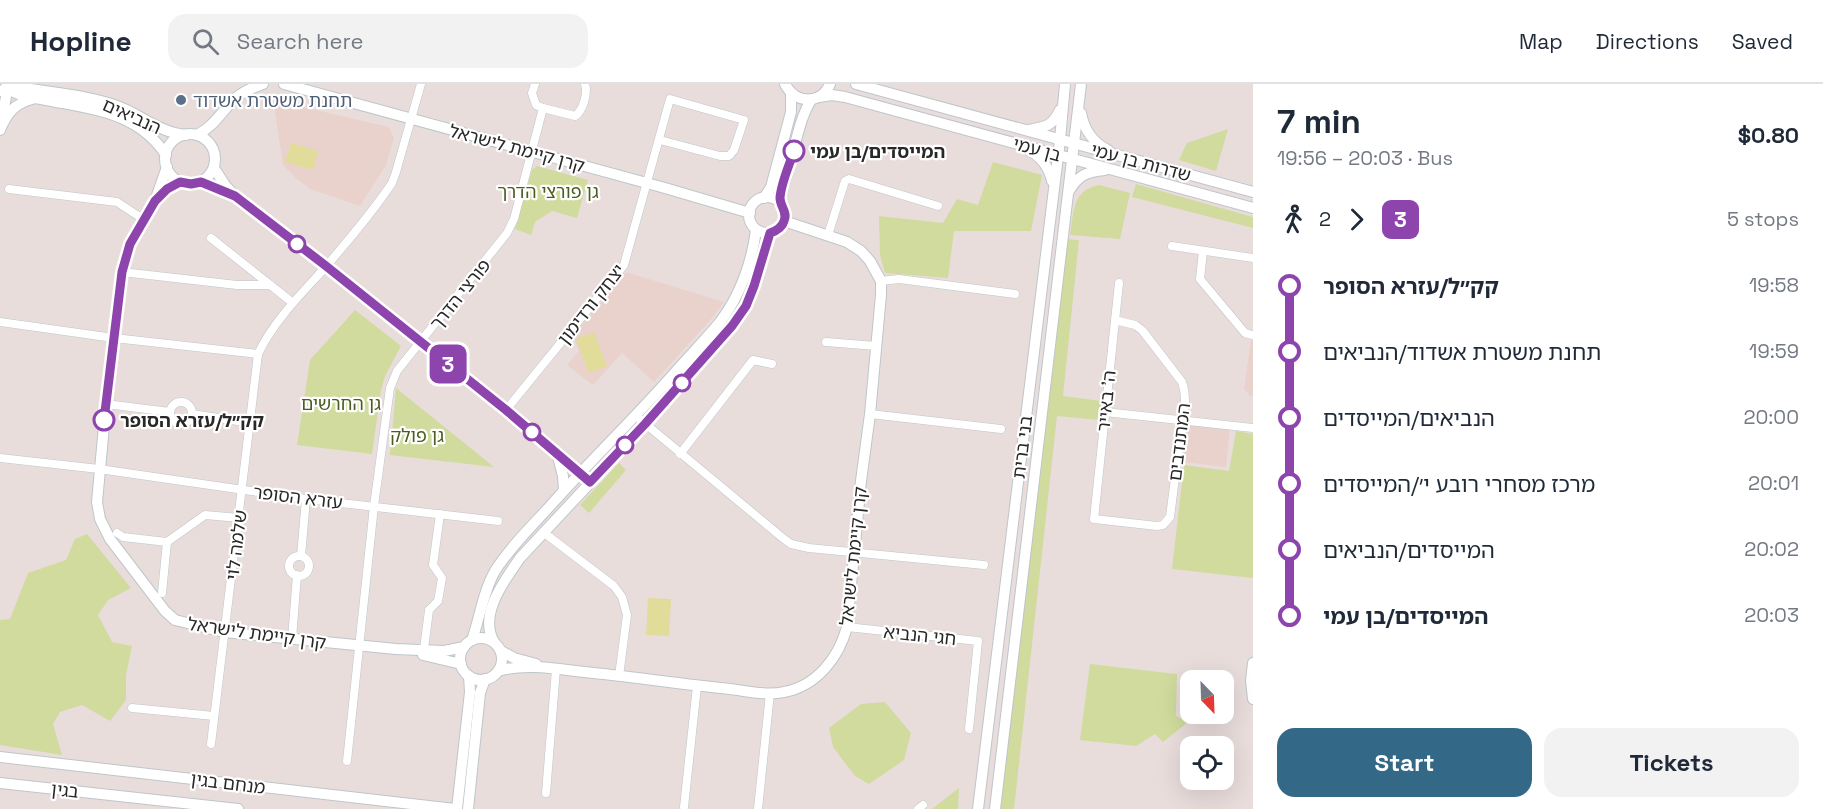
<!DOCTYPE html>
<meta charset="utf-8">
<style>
:root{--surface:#fff;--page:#f2f2f3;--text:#1f2937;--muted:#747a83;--line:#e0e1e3;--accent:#336886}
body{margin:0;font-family:"Space Grotesk","Noto Sans Hebrew",sans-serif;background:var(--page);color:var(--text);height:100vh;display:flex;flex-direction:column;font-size:22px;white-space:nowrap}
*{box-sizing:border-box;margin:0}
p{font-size:20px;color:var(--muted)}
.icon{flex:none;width:33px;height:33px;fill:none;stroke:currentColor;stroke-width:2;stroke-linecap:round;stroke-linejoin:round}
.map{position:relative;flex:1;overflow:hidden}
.sheet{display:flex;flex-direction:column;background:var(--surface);width:570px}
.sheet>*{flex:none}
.badge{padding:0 12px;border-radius:9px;font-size:21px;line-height:39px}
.needle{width:39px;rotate:157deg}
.buttons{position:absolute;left:1180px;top:586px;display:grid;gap:12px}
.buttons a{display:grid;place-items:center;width:54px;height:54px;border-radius:12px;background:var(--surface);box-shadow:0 6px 24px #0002;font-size:30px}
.map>.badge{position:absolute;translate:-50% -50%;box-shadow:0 0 0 3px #fff}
.legs{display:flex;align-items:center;gap:9px;height:66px;padding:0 24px;font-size:20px}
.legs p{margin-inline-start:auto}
.summary{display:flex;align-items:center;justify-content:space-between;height:102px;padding:0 24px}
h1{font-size:33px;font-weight:700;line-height:45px}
.cta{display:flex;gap:12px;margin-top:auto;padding:12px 24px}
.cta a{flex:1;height:69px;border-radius:18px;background:var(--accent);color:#fff;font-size:24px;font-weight:700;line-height:69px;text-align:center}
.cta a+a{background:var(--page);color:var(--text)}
ul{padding:0 24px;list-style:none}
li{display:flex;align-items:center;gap:21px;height:66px;font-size:22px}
li i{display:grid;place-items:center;width:9px;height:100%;margin:0 8px;background:currentColor}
li i::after{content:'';width:15px;height:15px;margin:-8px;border:4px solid;border-radius:50%;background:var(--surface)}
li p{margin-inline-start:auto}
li:first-child i{background:linear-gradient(#0000 50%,currentColor 0)}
li:last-child i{background:linear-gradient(currentColor 50%,#0000 0)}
header{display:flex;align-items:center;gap:36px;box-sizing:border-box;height:84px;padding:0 30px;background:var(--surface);border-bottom:2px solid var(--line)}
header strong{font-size:28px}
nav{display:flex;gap:33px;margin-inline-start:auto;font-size:21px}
.search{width:420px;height:54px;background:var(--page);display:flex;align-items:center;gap:15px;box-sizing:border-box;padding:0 21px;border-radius:18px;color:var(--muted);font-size:22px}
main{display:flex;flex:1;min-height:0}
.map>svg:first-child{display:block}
.education{fill:#e9d2cc}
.green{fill:#d0db9d}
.pitch{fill:#e1dc9a}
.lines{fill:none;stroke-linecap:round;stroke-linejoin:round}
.street-casing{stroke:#bdc6ca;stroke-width:9}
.secondary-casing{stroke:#bdc6ca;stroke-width:12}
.street{stroke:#fff;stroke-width:8}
.secondary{stroke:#fff;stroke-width:10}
.line-1-casing{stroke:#fff;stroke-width:14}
.line-1{stroke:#8e44ad;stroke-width:9}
.service-dot{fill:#5c6f8a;stroke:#fff;stroke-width:2}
.stop-1-dot{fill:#fff;stroke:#8e44ad;stroke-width:3}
.labels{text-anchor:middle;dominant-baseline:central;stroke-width:4.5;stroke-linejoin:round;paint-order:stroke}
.service-label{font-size:18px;fill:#4e5e75;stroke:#fff;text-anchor:start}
.street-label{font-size:18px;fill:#282828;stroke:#fff}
.stop-label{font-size:18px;font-weight:bold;fill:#282828;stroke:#fff;text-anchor:start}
.park-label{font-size:18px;fill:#4b5d21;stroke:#fff}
</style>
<header>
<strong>Hopline</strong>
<div class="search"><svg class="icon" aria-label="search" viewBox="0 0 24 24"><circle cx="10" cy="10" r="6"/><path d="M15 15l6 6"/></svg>Search here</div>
<nav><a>Map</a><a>Directions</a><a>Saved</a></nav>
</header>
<main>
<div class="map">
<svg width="1253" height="725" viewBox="0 0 1253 725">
<rect width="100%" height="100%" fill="#e9dddc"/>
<g class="education">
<path d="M273,16L389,43L394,54L386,81L360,122L310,105L297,95L283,81Z"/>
<path d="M626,188L724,218L713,233L654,298L622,269L593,301L567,281L579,267L573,252Z"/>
<path d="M1251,256L1253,257V312H1250L1244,305Z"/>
<path d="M1187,340L1230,345L1226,383L1183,378Z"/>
</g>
<g class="green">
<path d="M1228,45L1216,87L1179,76L1187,59Z"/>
<path d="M993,78L1042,91L1031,147H954L948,194L885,189L880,171L879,132L943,139L957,115L978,121Z"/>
<path d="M537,82L588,96L577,134L552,127L535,138L531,151L515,145L532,86Z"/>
<path d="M1136,100L1253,133V144L1132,113Z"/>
<path d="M1099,101L1130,109L1120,155L1070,151C1074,128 1072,106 1099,101Z"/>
<path d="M1066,155L1079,156L1063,312L1101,317L1100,336L1057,332L1014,725H998Z"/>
<path d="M355,226L401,262L385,292L381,306L372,370L297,361L310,276Z"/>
<path d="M396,304L494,383L390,371Z"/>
<path d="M1236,347L1253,350V494L1172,485L1184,381L1229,387Z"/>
<path d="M619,379L626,386L589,429L580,421Z"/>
<path d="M87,450L131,504L108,516L98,531L112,558L132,562L126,591V616L110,637L82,621L60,628L53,640L62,671L0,661V536L10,535L28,489L66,476L75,455Z"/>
<path d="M1090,580L1177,590L1176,632L1188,638L1163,658L1155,650L1136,662L1080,656Z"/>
<path d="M885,618L911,649L904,676L869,700L855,692L833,663L829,644L861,620Z"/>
<path d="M959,704L958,725H932Z"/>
</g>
<g class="pitch">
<path d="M291,59L318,67L313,86L285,78Z"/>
<path d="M594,248L607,282L589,289L576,255Z"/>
<path d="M648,514L671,515L669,552L646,551Z"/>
</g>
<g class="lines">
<defs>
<g id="street">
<path d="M535,0L532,9L536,21L543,24L575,32C583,27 588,9 585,0"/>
<path d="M9,105L117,118L143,135"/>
<path d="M828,151L845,97L849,95L938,122"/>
<path d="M211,154L293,219"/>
<path d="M1172,162L1253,174"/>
<path d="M1203,167L1200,195L1245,249L1253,251"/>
<path d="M122,188L237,201H270"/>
<path d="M881,197L899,195L1015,210"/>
<path d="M1115,236L1135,241L1142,246L1182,298C1189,318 1182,343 1179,363C1176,386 1173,410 1170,433L1163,441L1157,442L1094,435L1119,199"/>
<path d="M0,238L114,254L258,270"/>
<path d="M826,258L876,262"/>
<circle cx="181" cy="329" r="11"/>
<path d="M106,320L170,328"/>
<path d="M506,326L624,181L670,15L744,36L734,66L729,72H720L660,56"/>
<path d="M1105,328L1253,344"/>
<path d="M192,330L251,339"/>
<path d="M870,330L1001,345"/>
<path d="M636,332L784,455L791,460L809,464L984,481"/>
<path d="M680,370L753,276L772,280"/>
<path d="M0,374L99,385L306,415L498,437"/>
<path d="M543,448L614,502L622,513L627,531L619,592"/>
<path d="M117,449L123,453L167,458"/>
<path d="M301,472L306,415"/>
<circle cx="299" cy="482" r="10"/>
<path d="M162,509L167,458L205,431L239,434"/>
<path d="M847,543L978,557L969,645"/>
<path d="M292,555L297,491"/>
<path d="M424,565L429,526L438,517L442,494L433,481L440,430"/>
<path d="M132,624L214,632"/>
<path d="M211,660L258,270C273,238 300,211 323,186C347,158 372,129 392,99L396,88L421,0"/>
<path d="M347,677L374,422L390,304L397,287L507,149L514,135L543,24"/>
<path d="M546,709L556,585"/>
<path d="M684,723L697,602"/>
<path d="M758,725L770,609"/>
<path d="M918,725L923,721"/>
</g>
<g id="secondary">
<path d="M284,0L665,104L750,129"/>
<path d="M785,0C795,20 821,21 830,0"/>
<path d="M856,0L1253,108"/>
<path d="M6,3C19,13 30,13 46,16C92,25 138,28 166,71"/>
<path d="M0,7L8,4L19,3C52,9 86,11 117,22C140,30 160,49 186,51"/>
<path d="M819,13L832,11L845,13L1253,124"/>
<path d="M1081,29C1084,45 1093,59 1108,66"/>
<path d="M2,36L8,1"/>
<path d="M0,46C7,29 14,20 32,15"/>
<path d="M1028,46C1045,43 1052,43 1060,26"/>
<circle cx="190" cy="75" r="25"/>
<path d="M197,51C215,42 222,26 237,13C244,7 254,3 263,0"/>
<path d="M1028,66C1040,72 1049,83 1052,97"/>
<path d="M167,83L155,117L143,135L130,160L122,188L106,320L97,418L100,435L110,455L165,527L175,536L224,548L396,565L444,567L464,563"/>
<path d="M214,84L225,101L235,112C353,203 471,295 584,393"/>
<path d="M201,98L229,110"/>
<path d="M1069,107C1079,90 1087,88 1105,86"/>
<circle cx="767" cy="131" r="18"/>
<path d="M764,114L771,103L791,28V10"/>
<path d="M780,119C781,106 786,95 789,83C796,60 799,36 811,16"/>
<path d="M557,369L563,392L564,406"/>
<circle cx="481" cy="575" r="21"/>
<path d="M472,556C480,533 483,508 495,487C510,463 532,442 551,421C592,375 637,332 678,285C692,269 707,254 720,238C740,212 752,178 756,146"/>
<path d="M494,558C478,530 505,496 520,474L645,340L732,242L746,223L754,202L770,149"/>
<path d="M501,567L514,574L536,580"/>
<path d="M423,571L461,580"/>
<path d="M1253,579L1251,597L1253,615"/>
<path d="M498,587C525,579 557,585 585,588C633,593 681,600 730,605C747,607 767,612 784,608C817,602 839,573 847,543L861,397L870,330L881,211V197L870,177L861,167L847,158L784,137"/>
<path d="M0,673L455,725"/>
<path d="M0,699L238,725"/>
<path d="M457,725L470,608L469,592"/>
<path d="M468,725L480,609L485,595"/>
<path d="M978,725L1060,56L1065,0"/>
<path d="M995,725L1081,0"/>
</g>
</defs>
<use href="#street" class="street-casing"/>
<use href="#secondary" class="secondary-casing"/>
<use href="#street" class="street"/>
<use href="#secondary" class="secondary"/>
</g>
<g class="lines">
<defs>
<path id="line-1" d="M104,336L122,188L130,160L155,117L167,105L180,98L191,100L201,98L235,112L326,182L506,326L590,398L645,340L732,242L746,222L754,202L770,149C776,147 782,144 784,137C788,128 780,123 780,114C781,99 789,82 794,67"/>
</defs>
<use href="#line-1" class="line-1-casing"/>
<use href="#line-1" class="line-1"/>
</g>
<circle class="service-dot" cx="181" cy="16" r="6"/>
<g class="stop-1-dot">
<circle cx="794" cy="67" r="10"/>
<circle cx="297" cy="160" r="8"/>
<circle cx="682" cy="299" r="8"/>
<circle cx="104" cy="336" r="10"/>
<circle cx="532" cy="348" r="8"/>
<circle cx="625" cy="361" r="8"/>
</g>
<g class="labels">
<g class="service-label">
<text x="193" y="16">תחנת משטרת אשדוד</text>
</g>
<g class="street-label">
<text transform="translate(132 32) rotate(24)">הנביאים</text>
<text transform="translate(517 64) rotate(15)">קרן קיימת לישראל</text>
<text transform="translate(1037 65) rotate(15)">בן עמי</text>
<text transform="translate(1141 78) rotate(15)">שדרות בן עמי</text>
<text transform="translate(460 210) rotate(-51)">פורצי הדרך</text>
<text transform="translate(591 220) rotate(-52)">יצחק ורדימון</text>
<text transform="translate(1106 317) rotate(-84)">ה' באייר</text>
<text transform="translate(1179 358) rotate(-83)">המתנדבים</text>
<text transform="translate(1022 363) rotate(-83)">בני ברית</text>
<text transform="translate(298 413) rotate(7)">עזרא הסופר</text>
<text transform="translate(236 461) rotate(-83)">שלמה לוי</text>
<text transform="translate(853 472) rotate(-84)">קרן קיימת לישראל</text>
<text transform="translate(257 549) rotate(8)">קרן קיימת לישראל</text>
<text transform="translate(920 551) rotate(6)">חגי הנביא</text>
<text transform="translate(228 699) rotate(7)">מנחם בגין</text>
<text transform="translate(65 706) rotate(6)">בגין</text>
</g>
<g class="stop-label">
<text x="810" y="67">המייסדים/בן עמי</text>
<text x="120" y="336">קק״ל/עזרא הסופר</text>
</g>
<g class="park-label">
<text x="548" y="107">גן פורצי הדרך</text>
<text x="341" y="319">גן החרשים</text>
<text x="417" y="351">גן פולק</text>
</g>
</g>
</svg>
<div class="buttons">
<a><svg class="needle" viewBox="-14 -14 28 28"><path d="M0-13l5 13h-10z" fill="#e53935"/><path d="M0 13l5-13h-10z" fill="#747a83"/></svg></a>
<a><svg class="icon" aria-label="locate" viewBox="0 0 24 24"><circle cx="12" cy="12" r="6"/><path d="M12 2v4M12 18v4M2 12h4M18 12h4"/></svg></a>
</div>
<b class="badge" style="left:448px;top:280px;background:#8e44ad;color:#fff">3</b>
</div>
<section class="sheet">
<div class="summary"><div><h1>7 min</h1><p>19:56 – 20:03 · Bus</p></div><b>$0.80</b></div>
<div class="legs"><svg class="icon" aria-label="walk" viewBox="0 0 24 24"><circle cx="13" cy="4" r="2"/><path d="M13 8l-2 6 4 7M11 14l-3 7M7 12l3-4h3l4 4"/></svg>2<svg class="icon" aria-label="forward" viewBox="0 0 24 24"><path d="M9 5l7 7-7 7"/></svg><b class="badge" style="background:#8e44ad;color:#fff">3</b><p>5 stops</p></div>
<ul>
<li><i style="color:#8e44ad"></i><b>קק״ל/עזרא הסופר</b><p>19:58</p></li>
<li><i style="color:#8e44ad"></i><span>תחנת משטרת אשדוד/הנביאים</span><p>19:59</p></li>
<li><i style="color:#8e44ad"></i><span>הנביאים/המייסדים</span><p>20:00</p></li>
<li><i style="color:#8e44ad"></i><span>מרכז מסחרי רובע י׳/המייסדים</span><p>20:01</p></li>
<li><i style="color:#8e44ad"></i><span>המייסדים/הנביאים</span><p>20:02</p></li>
<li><i style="color:#8e44ad"></i><b>המייסדים/בן עמי</b><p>20:03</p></li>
</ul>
<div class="cta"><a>Start</a><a>Tickets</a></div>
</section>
</main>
